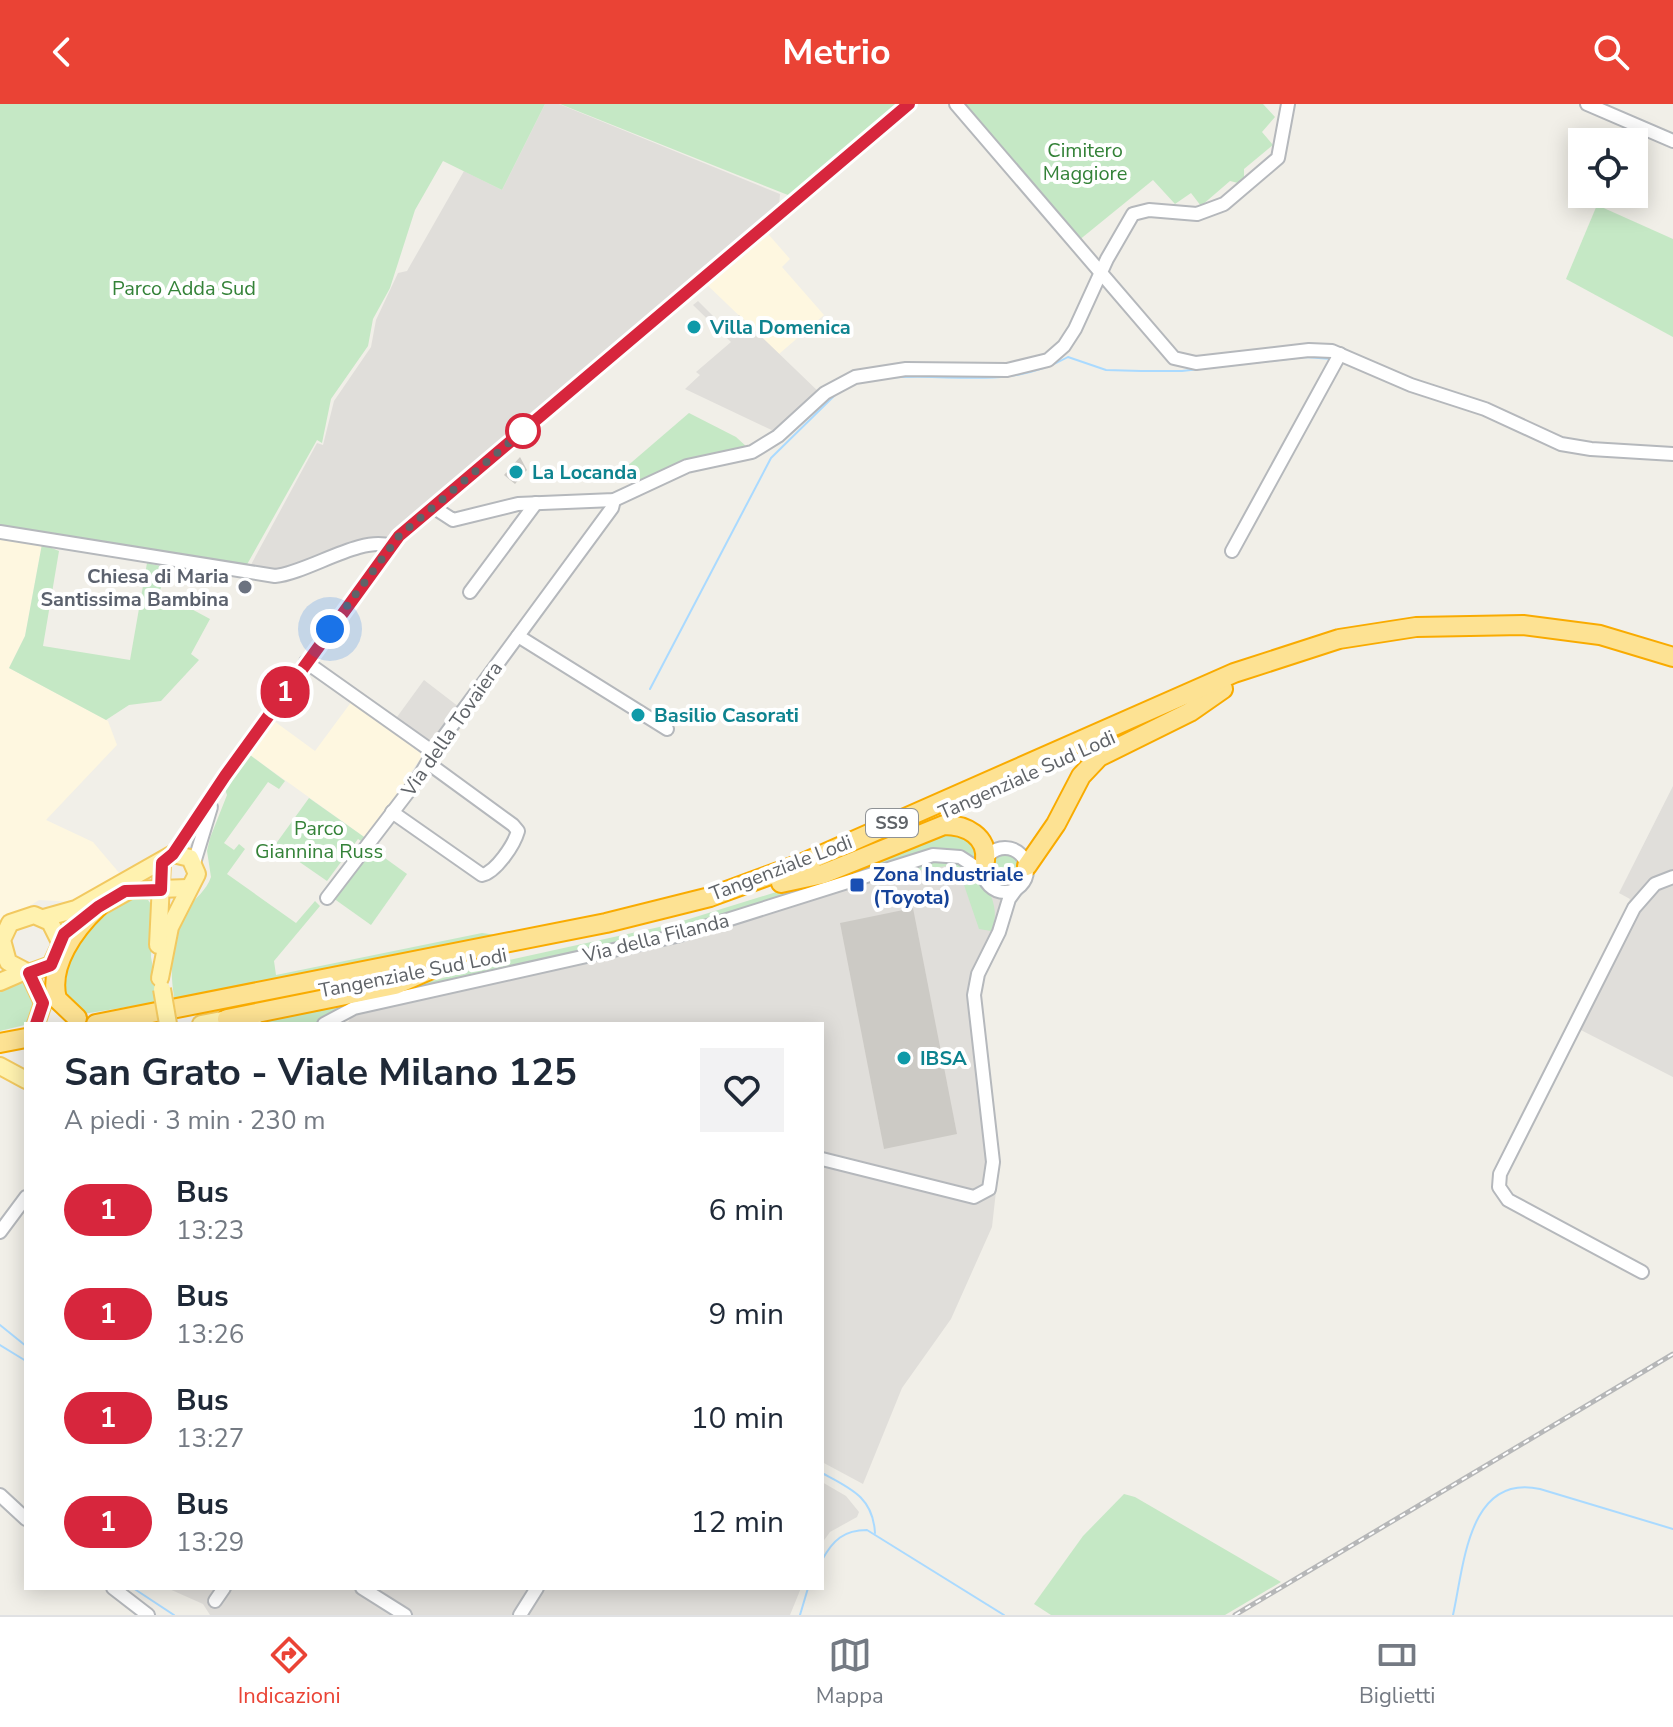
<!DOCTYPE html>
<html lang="it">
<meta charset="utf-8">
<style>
:root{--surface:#fff;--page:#f2f2f3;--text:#1f2937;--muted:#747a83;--line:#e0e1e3;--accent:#ea4335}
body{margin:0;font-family:"Nunito Sans",sans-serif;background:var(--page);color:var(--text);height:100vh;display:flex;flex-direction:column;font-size:30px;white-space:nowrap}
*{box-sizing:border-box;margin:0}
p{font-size:26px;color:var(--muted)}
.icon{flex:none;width:44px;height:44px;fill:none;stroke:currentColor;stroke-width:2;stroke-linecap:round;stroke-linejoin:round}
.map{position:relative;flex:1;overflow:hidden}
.sheet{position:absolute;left:24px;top:918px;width:800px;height:568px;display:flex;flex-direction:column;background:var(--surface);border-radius:0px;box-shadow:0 4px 20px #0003}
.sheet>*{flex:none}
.badge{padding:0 16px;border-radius:26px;font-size:28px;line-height:52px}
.fabs{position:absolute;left:1568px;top:24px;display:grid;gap:16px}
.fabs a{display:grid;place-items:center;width:80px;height:80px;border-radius:0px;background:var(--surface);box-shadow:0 4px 20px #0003;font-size:40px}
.you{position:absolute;width:40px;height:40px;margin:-20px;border:6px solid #fff;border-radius:50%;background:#1a73e8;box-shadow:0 0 0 12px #1a73e833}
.map>.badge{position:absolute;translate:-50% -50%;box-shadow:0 0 0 4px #fff}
.round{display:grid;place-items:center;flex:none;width:84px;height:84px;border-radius:0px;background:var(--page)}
.head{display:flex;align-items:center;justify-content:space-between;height:136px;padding:0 40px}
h1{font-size:38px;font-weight:700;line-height:60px}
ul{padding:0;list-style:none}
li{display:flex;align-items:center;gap:24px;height:104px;padding:0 40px}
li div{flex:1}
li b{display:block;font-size:30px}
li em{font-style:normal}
li .badge{min-width:88px;font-weight:700;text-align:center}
header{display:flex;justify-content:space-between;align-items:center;height:104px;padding:0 40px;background:var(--accent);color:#fff;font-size:36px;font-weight:700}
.tab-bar{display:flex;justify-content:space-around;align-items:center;height:112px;border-top:2px solid var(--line);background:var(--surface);font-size:22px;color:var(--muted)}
.tab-bar a{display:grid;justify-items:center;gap:4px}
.tab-bar .current{color:var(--accent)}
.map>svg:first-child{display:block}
.commercial{fill:#fef7e0}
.industrial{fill:#e0deda}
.green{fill:#c5e8c5}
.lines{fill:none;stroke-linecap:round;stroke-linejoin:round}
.stream{stroke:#aadaff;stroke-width:2}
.building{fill:#cccac5}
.minor-casing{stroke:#b5b8bc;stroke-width:16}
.major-casing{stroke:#f2c960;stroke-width:20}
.highway-casing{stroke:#f9ab00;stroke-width:22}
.minor{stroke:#fff;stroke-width:12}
.major{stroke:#fff2af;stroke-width:16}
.highway{stroke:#fde293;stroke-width:18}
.rail-casing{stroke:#b6b7b8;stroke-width:5}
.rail{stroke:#fff;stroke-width:2;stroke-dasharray:6;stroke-linecap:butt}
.major-bridge-casing{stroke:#f2c960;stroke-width:20;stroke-linecap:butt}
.major-bridge{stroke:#fff2af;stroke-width:16}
.line-casing{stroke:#fff;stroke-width:18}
.line{stroke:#d7263d;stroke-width:12}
.walk{stroke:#5f6368;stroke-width:8;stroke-dasharray:0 14.4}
.culture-dot{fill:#0f9aa8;stroke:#fff;stroke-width:3}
.stop-dot{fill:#fff;stroke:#d7263d;stroke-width:4}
.worship-dot{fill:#6b7280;stroke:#fff;stroke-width:3}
.transit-dot{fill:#1a4fb4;stroke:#fff;stroke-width:3}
.labels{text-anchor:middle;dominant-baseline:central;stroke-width:8;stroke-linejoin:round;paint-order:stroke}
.shield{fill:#fff;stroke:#8f9295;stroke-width:2}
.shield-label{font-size:18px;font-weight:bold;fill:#5f6368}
.park-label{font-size:20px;fill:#348238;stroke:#fff}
.culture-label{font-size:20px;font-weight:bold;fill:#0d838f;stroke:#fff;text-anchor:start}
.worship-label{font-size:20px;font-weight:bold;fill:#5b616d;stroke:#fff;text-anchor:end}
.street-label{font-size:20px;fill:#5f6368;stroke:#fff}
.transit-label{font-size:20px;font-weight:bold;fill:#164399;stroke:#fff;text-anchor:start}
</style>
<header><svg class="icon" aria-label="back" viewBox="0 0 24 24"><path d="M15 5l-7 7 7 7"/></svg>Metrio<svg class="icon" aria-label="search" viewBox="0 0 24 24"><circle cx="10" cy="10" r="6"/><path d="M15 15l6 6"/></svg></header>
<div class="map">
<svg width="1673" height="1511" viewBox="0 0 1673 1511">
<rect width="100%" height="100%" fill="#f1efe8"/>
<g class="commercial">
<path d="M762,123L790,155L782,163L824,211L779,250L701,175Z"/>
<path d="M0,434L42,440L25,532L9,564L108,617L117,641L46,716L93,738L121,771L73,798L39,796L0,822Z"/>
<path d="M352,597L423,651L411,668L415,672L367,735L250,651L274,617L315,647Z"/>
</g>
<g class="industrial">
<path d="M545,0H559L780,90L778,115L389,440L298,466L247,468L317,339L323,341L334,297L371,243L376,216L398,169L407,167L464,67L502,86Z"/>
<path d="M698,197L725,224L739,211L822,291L780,330L685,285L700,271L696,268L731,238L693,201Z"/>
<path d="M424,576L459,603L423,651L389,624Z"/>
<path d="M1673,682V973L1571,921L1630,795L1619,789Z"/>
<path d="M976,757L986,781L1012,799L1004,831L983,873L979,890L999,1060L992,1123L951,1215L902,1284L863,1380L822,1358V920H347L360,898L598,846L864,767Z"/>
<path d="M822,1378L846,1392L859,1408L857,1413L830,1428L822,1439Z"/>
<path d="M167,1484H801L790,1511H210L203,1500Z"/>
</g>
<g class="green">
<path d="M0,0H545L502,86L443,57L415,106L390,184L373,215L368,242L331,295L322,339L317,336L245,464L0,424Z"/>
<path d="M560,0H901L793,93Z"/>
<path d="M962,0H1263L1275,13L1262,28L1273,41L1244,65V74L1238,79L1230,77L1201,102L1191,89L1175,100L1153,76L1078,137Z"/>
<path d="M1597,101L1673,135V233L1566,175Z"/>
<path d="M689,309L736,333L748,344L643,376L634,374L625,364Z"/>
<path d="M42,440L59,447L43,542L130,556L147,459L165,463L160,488L210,515L191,550L199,556L161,597L129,601L106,616L9,564L25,532Z"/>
<path d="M250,651L285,677L279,685L268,678L224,739L234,746L239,740L245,745L227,770L296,819L315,797L320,802L274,857L276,871L482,829L505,832L175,898C169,868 170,830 188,804C196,793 206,787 211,773L207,747L210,734L227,691L225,685Z"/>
<path d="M309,694L367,735L364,739L358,735L327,777L275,741Z"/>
<path d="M941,726L962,727L980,748L976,757L958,748L711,818L337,907L316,920H261L254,912L436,876L496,859L673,820L789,784Z"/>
<path d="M371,744L407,770L371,821L333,794Z"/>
<circle cx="1004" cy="764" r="19"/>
<path d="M925,757C935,757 950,755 959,758C983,768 1004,803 991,827L979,825L964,781L949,768L947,762L898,769V775L892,769Z"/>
<path d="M133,793L148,796L153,803L151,853L159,898L83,910L67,898C59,867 72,837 95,813C104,804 122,799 133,793Z"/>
<path d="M20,876L25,877L38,896L29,920L0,927V883Z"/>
<path d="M1124,1390L1135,1393L1281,1478L1225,1511H1051L1034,1500L1083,1432Z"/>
</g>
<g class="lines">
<g class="stream">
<path d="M886,274C952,268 1008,287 1068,253L1106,266L1141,267H1182L1306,253L1331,255"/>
<path d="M650,585L771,354L835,291"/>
<path d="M0,1221L26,1242"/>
<path d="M0,1241L26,1257"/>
<path d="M822,1369C850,1384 873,1393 875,1429"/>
<path d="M822,1456C833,1436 844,1426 867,1426L1004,1511"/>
<path d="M133,1484L174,1511"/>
<path d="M800,1511L808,1484"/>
<path d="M1453,1511C1464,1462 1468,1369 1540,1385L1673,1425"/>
</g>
</g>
<g class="building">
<path d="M520,353L527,366L515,380L504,371Z"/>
<path d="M913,804L957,1030L884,1045L840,819Z"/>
</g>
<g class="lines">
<defs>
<g id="minor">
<path d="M956,0L1174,254L1196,259L1309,246L1332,247L1411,281L1485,305L1561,340L1591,345L1673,350"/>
<path d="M1587,0L1673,37"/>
<path d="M433,403L453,416L518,400L614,396L687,362L752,348L778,332L825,289L855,273L906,265L1007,266L1048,256L1064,242L1075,225L1107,155L1133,110L1149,106L1197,110L1224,100L1278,54L1288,0"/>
<path d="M0,428L275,472C307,469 362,431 390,442"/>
<path d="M1232,447L1340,250"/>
<path d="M470,488L536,399"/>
<path d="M518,532L667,625"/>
<path d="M306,558L433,648"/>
<path d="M392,708L482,771C496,768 514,741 518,727L513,721L428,659"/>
<circle cx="1005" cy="766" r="22"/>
<path d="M173,750L225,672L399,432L909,0"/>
<path d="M194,759L211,703"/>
<path d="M327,794L418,675L437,642L612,404L614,396"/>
<path d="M324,920L354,904L676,832L933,751L960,753L983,768"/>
<path d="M822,1055L974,1093L989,1085L993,1058L974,891L978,870L999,828L1009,795L1017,784"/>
<path d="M0,1128L26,1093"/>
<path d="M1642,1168L1508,1096L1499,1083L1500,1070L1634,804L1655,780L1673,773"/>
<path d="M0,1391L26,1415"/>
<path d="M113,1484L148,1511"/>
<path d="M362,1484L405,1511"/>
<path d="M215,1497L224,1484"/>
<path d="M520,1511L537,1484"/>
</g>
<g id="major">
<path d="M89,809L130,786L188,784"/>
<path d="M44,814L76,805L173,750L190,754L197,770L170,823L160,874"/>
<path d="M158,841L162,759"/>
<path d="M59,844L51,861L29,869L8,858L2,836L10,819L34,811L50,818L60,838"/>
<path d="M29,869L43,899L36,920"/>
<path d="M0,878L23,868"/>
<path d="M201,920L227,915L253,920"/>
<path d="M0,962L26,976"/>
</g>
<g id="highway">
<path d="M1027,762L1056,720L1081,672L1099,653L1190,608L1223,585"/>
<path d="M781,779L823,770L944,721C966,721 988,732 985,757"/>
<path d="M77,914L57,895C48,861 75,825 98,803"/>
<path d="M227,915L395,881L432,865"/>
<path d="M96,920L606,819L710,793L803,759L1234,569L1339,535L1416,523L1523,521L1600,531L1673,553"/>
<path d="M0,939L26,934"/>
</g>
</defs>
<use href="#minor" class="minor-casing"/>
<use href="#major" class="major-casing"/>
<use href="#highway" class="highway-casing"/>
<use href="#minor" class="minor"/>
<use href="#major" class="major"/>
<use href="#highway" class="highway"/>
<defs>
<path id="rail" d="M1235,1511L1673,1250"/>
</defs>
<use href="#rail" class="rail-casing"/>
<use href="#rail" class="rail"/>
<defs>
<path id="major-bridge" d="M162,885L168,920"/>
</defs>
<use href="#major-bridge" class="major-bridge-casing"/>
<use href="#major-bridge" class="major-bridge"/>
</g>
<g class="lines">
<defs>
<path id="line" d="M36,920L43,899L29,869L51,861L64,830L98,803L125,787L161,786L162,759L173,750L225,672L399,432L909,0"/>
</defs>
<use href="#line" class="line-casing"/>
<use href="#line" class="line"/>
<path class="walk" d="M330,525L399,432L523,327"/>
</g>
<g class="culture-dot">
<circle cx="694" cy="223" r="8"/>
<circle cx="516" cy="368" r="8"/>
<circle cx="638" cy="611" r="8"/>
<circle cx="904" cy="954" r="8"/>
</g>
<circle class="stop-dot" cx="523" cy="327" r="16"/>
<circle class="worship-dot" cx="245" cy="483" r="8"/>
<rect class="transit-dot" x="849" y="773" width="16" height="16" rx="4"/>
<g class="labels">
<rect class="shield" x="866" y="705" width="52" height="28" rx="6"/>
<g class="shield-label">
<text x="892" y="719">SS9</text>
</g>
<g class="park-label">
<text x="1085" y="46">Cimitero<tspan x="1085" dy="23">Maggiore</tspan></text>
<text x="184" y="184">Parco Adda Sud</text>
<text x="319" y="724">Parco<tspan x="319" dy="23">Giannina Russ</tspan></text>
</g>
<g class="culture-label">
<text x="710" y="223">Villa Domenica</text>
<text x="532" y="368">La Locanda</text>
<text x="654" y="611">Basilio Casorati</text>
<text x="920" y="954">IBSA</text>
</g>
<g class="worship-label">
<text x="229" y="472">Chiesa di Maria<tspan x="229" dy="23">Santissima Bambina</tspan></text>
</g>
<g class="street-label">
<text transform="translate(452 625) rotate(-55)">Via della Tovaiera</text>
<text transform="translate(1027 671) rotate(-24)">Tangenziale Sud Lodi</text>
<text transform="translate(781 764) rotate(-21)">Tangenziale Lodi</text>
<text transform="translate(656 834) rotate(-14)">Via della Filanda</text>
<text transform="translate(413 869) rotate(-11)">Tangenziale Sud Lodi</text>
</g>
<g class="transit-label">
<text x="873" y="770">Zona Industriale<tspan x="873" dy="23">(Toyota)</tspan></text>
</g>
</g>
</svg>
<div class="fabs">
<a><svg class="icon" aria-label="locate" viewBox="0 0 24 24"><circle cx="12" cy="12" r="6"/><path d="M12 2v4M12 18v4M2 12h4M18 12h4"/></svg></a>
</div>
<div class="you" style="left:330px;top:525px"></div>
<b class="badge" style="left:285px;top:588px;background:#d7263d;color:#fff">1</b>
<section class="sheet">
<div class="head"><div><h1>San Grato - Viale Milano 125</h1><p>A piedi · 3 min · 230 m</p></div><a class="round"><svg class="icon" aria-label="heart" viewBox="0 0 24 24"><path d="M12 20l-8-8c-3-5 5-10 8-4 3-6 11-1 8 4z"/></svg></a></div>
<ul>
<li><span class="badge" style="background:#d7263d;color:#fff">1</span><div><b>Bus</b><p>13:23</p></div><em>6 min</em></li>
<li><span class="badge" style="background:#d7263d;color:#fff">1</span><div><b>Bus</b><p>13:26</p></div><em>9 min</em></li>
<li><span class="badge" style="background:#d7263d;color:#fff">1</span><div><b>Bus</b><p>13:27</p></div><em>10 min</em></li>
<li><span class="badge" style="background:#d7263d;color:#fff">1</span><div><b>Bus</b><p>13:29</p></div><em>12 min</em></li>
</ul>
</section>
</div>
<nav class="tab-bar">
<a class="current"><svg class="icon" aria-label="directions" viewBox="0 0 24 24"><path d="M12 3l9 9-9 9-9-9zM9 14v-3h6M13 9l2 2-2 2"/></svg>Indicazioni</a>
<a><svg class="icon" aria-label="map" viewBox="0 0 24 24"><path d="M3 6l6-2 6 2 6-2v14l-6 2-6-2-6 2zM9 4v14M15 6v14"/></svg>Mappa</a>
<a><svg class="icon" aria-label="tickets" viewBox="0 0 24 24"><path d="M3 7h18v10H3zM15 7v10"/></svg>Biglietti</a>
</nav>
